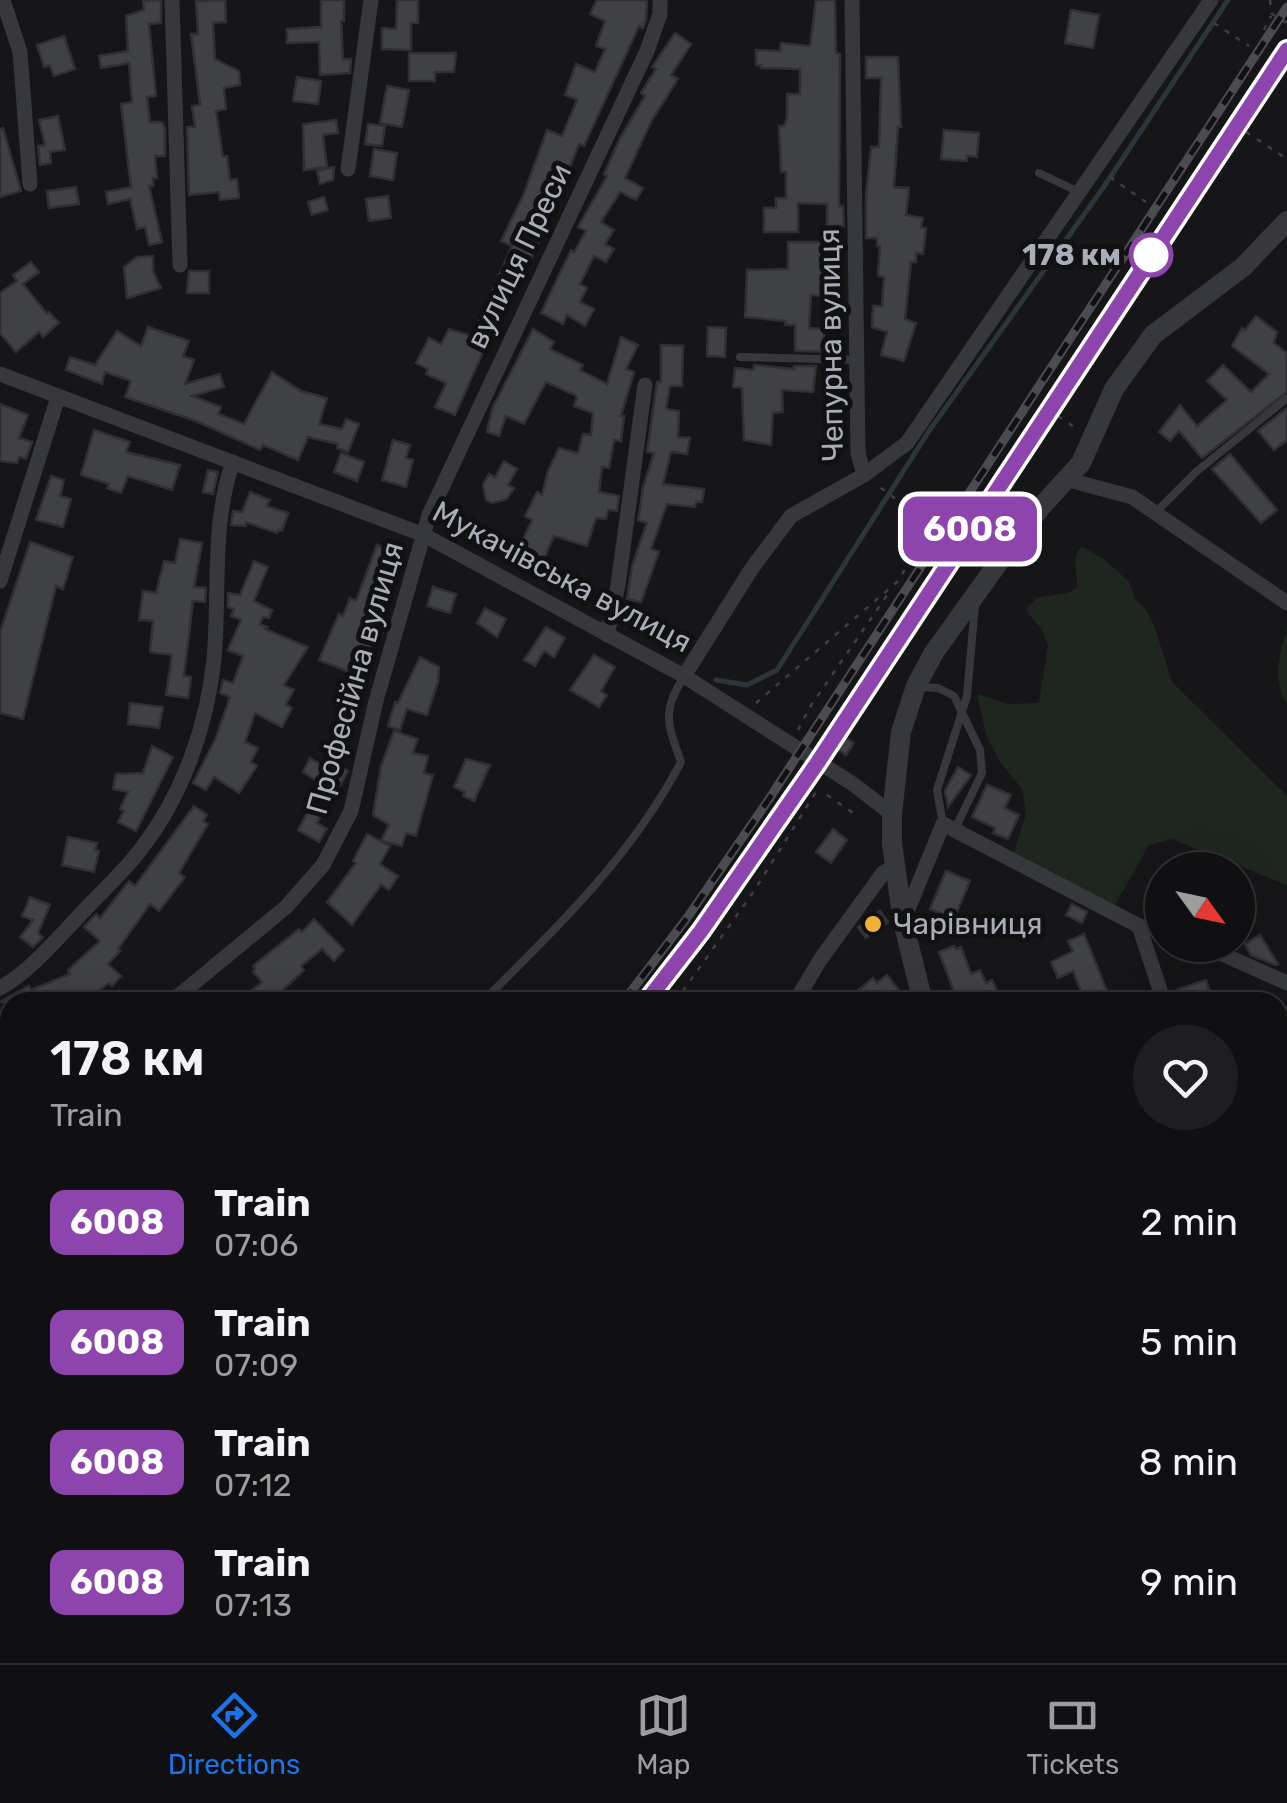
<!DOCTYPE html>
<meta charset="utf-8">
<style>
:root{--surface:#101012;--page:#1e1e20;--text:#f1f3f6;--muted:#9c9d9f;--line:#303032;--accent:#1a73e8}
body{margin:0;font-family:Rubik,sans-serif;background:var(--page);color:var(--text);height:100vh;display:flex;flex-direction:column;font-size:38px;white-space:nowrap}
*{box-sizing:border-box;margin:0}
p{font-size:32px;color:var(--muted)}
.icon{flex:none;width:55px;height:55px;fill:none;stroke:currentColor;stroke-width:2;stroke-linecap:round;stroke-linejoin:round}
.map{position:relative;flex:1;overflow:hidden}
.side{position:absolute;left:0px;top:992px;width:1288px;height:672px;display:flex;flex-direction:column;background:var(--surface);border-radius:30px 30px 0 0;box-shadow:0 10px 40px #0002,0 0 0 2px var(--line)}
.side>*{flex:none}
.badge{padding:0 20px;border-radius:15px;font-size:35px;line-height:65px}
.needle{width:65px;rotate:123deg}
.tools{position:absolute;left:1145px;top:852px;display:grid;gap:20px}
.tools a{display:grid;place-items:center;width:110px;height:110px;border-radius:50%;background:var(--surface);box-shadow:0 10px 40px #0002,0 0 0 2px var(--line);font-size:50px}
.map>.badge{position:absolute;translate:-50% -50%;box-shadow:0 0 0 5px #fff}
.round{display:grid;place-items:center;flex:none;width:105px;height:105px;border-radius:52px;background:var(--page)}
.head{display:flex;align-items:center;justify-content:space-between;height:170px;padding:0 50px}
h1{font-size:48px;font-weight:600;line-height:75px}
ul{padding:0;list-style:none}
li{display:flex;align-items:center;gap:30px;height:120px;padding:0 50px}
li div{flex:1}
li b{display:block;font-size:38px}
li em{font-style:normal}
li .badge{min-width:110px;font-weight:700;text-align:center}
.tab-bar{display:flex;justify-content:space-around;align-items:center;height:140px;border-top:2px solid var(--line);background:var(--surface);font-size:28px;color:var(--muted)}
.tab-bar a{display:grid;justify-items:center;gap:5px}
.tab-bar .current{color:var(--accent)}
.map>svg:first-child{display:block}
.green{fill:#1e261f}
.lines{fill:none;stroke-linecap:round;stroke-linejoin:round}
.stream{stroke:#2c353c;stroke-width:5}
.building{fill:#404145;stroke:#303034;stroke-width:2.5}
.path{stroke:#3d3f44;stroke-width:2.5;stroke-dasharray:5 8;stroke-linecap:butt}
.service{stroke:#37383d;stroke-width:8}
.minor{stroke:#37383d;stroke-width:15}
.tertiary{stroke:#37383d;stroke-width:20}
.rail-casing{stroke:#4a4c52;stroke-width:9}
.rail{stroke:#111113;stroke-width:5;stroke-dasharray:15;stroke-linecap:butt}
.line-casing{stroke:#fff;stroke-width:22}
.line{stroke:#8e44ad;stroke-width:15}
.stop-dot{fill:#fff;stroke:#8e44ad;stroke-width:5}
.poi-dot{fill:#f2b134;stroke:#111113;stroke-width:4}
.labels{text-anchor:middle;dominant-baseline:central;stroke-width:10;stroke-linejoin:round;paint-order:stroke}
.stop-label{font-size:30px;font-weight:bold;fill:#a8adb8;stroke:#111113;text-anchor:end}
.street-label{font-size:30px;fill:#a8adb8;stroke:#111113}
.poi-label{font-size:30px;fill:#a8adb8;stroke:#111113;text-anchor:start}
</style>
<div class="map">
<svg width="1287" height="1663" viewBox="0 0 1287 1663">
<rect width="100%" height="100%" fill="#161618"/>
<g class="green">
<path d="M1082,546L1104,559L1129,582L1135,599L1146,610L1154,625L1172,682L1287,796V885L1172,839L1149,845L1113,909L1012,858L1026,814L1022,789L1000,762L986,735L977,694L1008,704L1039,703L1048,646L1042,630L1026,610L1036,598L1071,592L1077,587C1078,572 1070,558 1082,546Z"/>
<path d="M1287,629V704C1272,681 1279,653 1287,629Z"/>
<path d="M10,1392V1516L0,1523V1400Z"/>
</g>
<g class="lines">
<path class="stream" d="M716,680L747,685L777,670L929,431L1103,188L1228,0"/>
</g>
<g class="building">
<path d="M161,0V23L149,24L156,96L147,97L150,122H162L165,128V156H155L157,178H153V186H149L162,242L149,245L145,227L137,229L130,199L108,204L106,192L131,187L121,104L132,102L129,63L101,68L99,56L128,51L126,16L144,10L143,1Z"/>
<path d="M225,0L226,22L213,23L215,59L239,71L240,85L224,88L226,109L216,111L223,157L227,156L230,180L237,179L239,198L220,200L219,192L189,195L187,127H195L192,106L200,105L191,34H198L196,1Z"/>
<path d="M321,0H344V21H341L343,59H351L350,73L320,75L319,42L287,43V29L321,27Z"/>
<path d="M397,0H418V23H411V50L382,49V28L396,29Z"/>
<path d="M597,0H647L646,20L643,28L639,26L584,146L579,144L555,207L519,285L499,316L455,415L435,407L446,383L426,374L428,369L416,363L429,338L441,344L449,329L472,336L512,246L501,241L523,196L547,130L562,136L577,100L565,95L576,64L595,72L605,49L596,46L605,21L590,14Z"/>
<path d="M816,0H835L836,53L840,54L839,206H843L844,226H827V204L798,203V232H764V208H776V198H786V172H781L779,126H784L787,118V94H800V69L761,68V65H756V50L780,51L781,43L810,46Z"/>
<path d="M1071,10L1099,15L1093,48L1065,43Z"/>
<path d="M675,33L691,44L671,75L678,79L652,120L625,178L643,188L636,200L620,192L601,222L614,230L605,244L614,249L606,262L594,256L580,284L587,288L580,302L594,309L585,326L567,315L563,324L541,313L571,250L574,252L586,231L578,227L607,176L604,174L620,138L645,96L641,93L656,69L652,67Z"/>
<path d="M64,36L75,69L54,76L50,65L44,67L37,45Z"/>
<path d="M409,53H456L454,72H435V81H409Z"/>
<path d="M866,57H898L901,127H898L894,187L909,188L906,215L923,218L921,227L926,228L923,254L916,253V262H911L905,319L916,323L904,361L881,355L887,332L872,327L873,306H882L884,277L878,276L880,246H877V238H866V195L871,147H879L881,78H866Z"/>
<path d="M297,77L321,81L318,104L293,101Z"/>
<path d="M387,86L409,90L402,127L380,123Z"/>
<path d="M58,116L65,150L50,152L51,163L40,165L38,146L45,145L39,120Z"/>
<path d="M336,120L338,133L323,135L327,167L304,170L303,124Z"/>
<path d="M368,124L385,126L382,146L365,144Z"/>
<path d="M3,128L21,191L0,197V129Z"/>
<path d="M944,130L979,133L977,157L967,156V161L941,159Z"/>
<path d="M374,149L397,153L393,180L370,176Z"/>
<path d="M334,167L333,180L320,184L317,171Z"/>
<path d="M76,187L79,204L49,208L47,191Z"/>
<path d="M388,196L391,218L369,221L366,199Z"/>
<path d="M324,197L328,210L312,215L308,202Z"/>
<path d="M788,242H832V280H824L823,296L811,295L809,328L824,329V341H845V352L795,351V325H785L786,321L745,317L747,270L788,269Z"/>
<path d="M153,256V271L161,288L127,298L124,267L137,257Z"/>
<path d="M31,262L39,272L23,284L47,314L49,312L59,323L43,337L39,332L16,352L0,333V293L17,281L13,275Z"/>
<path d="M189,271H209V293H187Z"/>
<path d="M1256,316L1277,332L1274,343L1287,353V392L1202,458L1179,431L1170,441L1159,432L1180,405L1197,426L1227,400L1207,381L1223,365L1251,392L1269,374L1232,346L1242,328L1245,330Z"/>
<path d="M148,327L189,341L183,356L194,360L185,384L220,374L224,387L192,396L221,407L218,414L244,424L272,372L301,391L327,398L319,424L342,429L346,419L359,424L348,452L337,448L338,444L308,437L298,460L263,445L260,450L196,421L125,397L131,381L105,372L102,384L66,370L70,357L95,365L117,331L141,346Z"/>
<path d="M708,327L726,328L725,357L707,356Z"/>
<path d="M533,329L554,342L550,349L583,365L580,370L607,384L621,337L638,345L626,369L634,372L621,416H624L621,441L614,440L609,468L602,467L599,492L619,496L617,511L608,510L606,519L596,518L587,546L554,536L542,563L517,552L532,520L525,516L537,492L542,495L548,471L559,448L578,453L583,434L591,435L593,413L574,406L577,398L575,395L546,382L524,424L506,416L499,436L487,432L492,409Z"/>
<path d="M661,345L683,346L682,386H670L666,409L679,411L678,437L690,438L687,454L671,452L663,484L704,489L702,502H696L695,507L667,504L651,549L659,552L641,602L627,599L632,566L647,523L638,520L639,515L643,487L654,453L647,452L657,382H661Z"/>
<path d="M754,365L794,369V366H816L813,392L782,390L783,412L773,413L771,445L744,440L742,388L733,387L735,368L753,370Z"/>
<path d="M0,404L28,415L19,438L32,442L26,459L19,457L17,463L0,461Z"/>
<path d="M1287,408V440L1274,450L1258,431Z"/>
<path d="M94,430L130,442L126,452L180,465L172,490L128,476L121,493L107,488L109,484L81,475Z"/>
<path d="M393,440L410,445L406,458L413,460L406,487L382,480Z"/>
<path d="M341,453L364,462L357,481L334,472Z"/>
<path d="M1230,454L1277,510L1261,523L1212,469Z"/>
<path d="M504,461L517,469L508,485L514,488L507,499L492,503L486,500L483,485L489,474L495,477Z"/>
<path d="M208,470L218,472L213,494L203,492Z"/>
<path d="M51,476L64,480L60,496L71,499L63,527L36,520Z"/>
<path d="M250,492L270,500L267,506L288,513L282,531L278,530L277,533L246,522V526L231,525L233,511L242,512Z"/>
<path d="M180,539L202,543L194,587L206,588L205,602L193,601L184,676L191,677L188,698L166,695L172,655L150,652L153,621L139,620L143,591L156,593L164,561L175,563Z"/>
<path d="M30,542L73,557L63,589L56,586L23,719L0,713V632Z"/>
<path d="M377,545L398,555L370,621L385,626L380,640L374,638L359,676L319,660L339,614L343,616L350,598L356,601Z"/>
<path d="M254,561L268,567L254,601L272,610L269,618L263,617L260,624L267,627L265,629L308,647L284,685L294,690L286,704L292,708L282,727L255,713L245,742L258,748L251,762L257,766L239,793L214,777L206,790L193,783L215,740L230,697L220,693L223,680L233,683L243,656L228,650L241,620L231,616L234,609L228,607V593L240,595Z"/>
<path d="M433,587L456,594L450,613L427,606Z"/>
<path d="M485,608L506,619L497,637L477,623Z"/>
<path d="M546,627L565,638L554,657L544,651L535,666L524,660Z"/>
<path d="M594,655L615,667L601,691L607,695L599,707L570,690Z"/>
<path d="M420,657L439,667L438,682L427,715L407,709L400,730L388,726L395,702L398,703Z"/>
<path d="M130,703L163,707L159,728L128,724Z"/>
<path d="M394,731L418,739L413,753L428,756L424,773L433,775L416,836L406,833L402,846L381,841L389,825L373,815L381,766Z"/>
<path d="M843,736L854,743L846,755L835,748Z"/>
<path d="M152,746L173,757L136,831L118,822L124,811L120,809L128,792L113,789L116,774L143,773Z"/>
<path d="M310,758L324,767L329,759L348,771L336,793L303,772Z"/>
<path d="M466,759L490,765L474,801L463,796L465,792L454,787Z"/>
<path d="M958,767L971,775L948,807L945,791Z"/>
<path d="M987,785L1011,795L1005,808L1019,815L1008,839L993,833L995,828L972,817Z"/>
<path d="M194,806L207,815L203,821L208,824L179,873L185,877L159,911L150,904L118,949L120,951L108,964L121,976L112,986L109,983L84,1002H0L29,986L31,990L70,974L68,970L100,941L84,927L96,914L100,918L129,881L135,886Z"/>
<path d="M311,806L323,812L317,823L327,829L319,842L298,830Z"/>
<path d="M833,829L847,840L831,863L816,852Z"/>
<path d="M367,834L390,846L380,864L398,876L389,890L381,885L352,925L327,902L356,863L353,861Z"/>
<path d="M68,837L97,843L95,850L99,851L94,872L62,865Z"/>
<path d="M946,871L970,881L954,919L930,909Z"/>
<path d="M30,897L50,905L38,933L43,937L33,947L20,937L33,920L22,916Z"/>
<path d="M1072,904L1087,912L1082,923L1066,915Z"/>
<path d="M880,911L888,922L866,938L858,927Z"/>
<path d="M314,919L344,950L334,961L322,949L301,966L304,970L270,1002L264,997L257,1002H237L262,982L253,972L255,969L253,966L299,929L302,932Z"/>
<path d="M1084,934L1105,986L1113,1002H1085L1073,971L1058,978L1051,962L1073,951L1068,941Z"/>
<path d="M1260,935L1278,964L1275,965L1251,955L1245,944Z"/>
<path d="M954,946L956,949L961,947L971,974L980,970L986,983L992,980L1002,1002H958L939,952Z"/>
<path d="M887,975L902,994L891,1002H863L855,993L873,978L877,983Z"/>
<path d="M1206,980L1213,1002H1182L1178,989Z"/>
</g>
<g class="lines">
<g class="path">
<path d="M1270,0L1272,14L1287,23"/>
<path d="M1214,23L1249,46"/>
<path d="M1264,30L1271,16"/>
<path d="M1246,132L1287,159"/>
<path d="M1110,177L1146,202"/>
<path d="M1058,416L1077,429"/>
<path d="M929,537L958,557L963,550L978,559"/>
<path d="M964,549L972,537"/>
<path d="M756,703L897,582L933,527L877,485"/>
<path d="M798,730L810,707L890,591"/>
<path d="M827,795L853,813"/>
<path d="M675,1002L752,894L818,789"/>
<path d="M0,1612L10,1605"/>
<path d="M1163,1655L1166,1663"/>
</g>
<g class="service">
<path d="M1039,173L1081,193"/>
<path d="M740,357L858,360"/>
<path d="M1157,511L1196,472L1286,399"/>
<path d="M921,687L938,688L954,696L980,750L982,773L955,829"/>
<path d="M943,824L937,790L967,696L975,605"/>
<path d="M482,1002C556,929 632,856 681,762C668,725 661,711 684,677"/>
<path d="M0,1385L10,1377"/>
</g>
<g class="minor">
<path d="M3,0L20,52L30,184"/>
<path d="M172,0L180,265"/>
<path d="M348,169L371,0"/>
<path d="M0,374L424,535L684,676L853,784L892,814"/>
<path d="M864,475L907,443L1211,0"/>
<path d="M1069,480L1132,497L1287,603"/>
<path d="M0,581L58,397"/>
<path d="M607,635L618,585L645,385"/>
<path d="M684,676L752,568L791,516L864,475L858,453L852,0"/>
<path d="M904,919L943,824L1139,926L1162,931"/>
<path d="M1139,926L1164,1002"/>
<path d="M1202,945L1287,983"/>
<path d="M0,988C30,971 55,941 79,916C99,894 123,873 141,849C183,795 207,726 214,659C220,594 211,523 233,462"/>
<path d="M171,1002L286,907L323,865L351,811L376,701L429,515L647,51L660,14V0"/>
<path d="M795,1002L820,960L883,873L894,866"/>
<path d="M0,1144L10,1136"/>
<path d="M1278,1334L1287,1360"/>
<path d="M1278,1442L1287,1436"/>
<path d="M35,1663L45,1655"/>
<path d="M173,1663L174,1655"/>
<path d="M461,1663V1655"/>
<path d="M625,1663L626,1655"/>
<path d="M799,1663L800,1655"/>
<path d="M1082,1663L1085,1655"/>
</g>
<g class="tertiary">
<path d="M923,1002L903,922L892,843V814L901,732L916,686L933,654L1001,559L1041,507L1081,463L1114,389L1153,335L1243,267L1287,221"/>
<path d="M1140,1655L1143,1663"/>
</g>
<defs>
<g id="rail">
<path d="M623,1002L687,918L767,802L1287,7"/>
<path d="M646,1002L701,931L818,761L1287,50"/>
<path d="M0,1545L10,1537"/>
<path d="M0,1568L10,1560"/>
</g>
</defs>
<use href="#rail" class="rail-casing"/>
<use href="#rail" class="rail"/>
</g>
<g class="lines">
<defs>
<path id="line" d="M646,1002L701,931L818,762L1287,50"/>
</defs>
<use href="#line" class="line-casing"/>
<use href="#line" class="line"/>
</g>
<circle class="stop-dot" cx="1151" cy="255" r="20"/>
<circle class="poi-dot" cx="873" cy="924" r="10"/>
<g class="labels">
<g class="stop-label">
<text x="1121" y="255">178 км</text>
</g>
<g class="street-label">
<text transform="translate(519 256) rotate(-64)">вулиця Преси</text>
<text transform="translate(831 345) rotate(-91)">Чепурна вулиця</text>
<text transform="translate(562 577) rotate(28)">Мукачівська вулиця</text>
<text transform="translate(355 678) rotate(-74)">Професійна вулиця</text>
</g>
<g class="poi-label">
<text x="893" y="924">Чарівниця</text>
</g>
</g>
</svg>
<div class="tools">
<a><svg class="needle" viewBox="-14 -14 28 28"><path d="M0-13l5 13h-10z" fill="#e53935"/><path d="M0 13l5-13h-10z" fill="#9c9d9f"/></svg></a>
</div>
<b class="badge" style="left:970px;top:529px;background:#8e44ad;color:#fff">6008</b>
<section class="side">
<div class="head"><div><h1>178 км</h1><p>Train</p></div><a class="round"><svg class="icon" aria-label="heart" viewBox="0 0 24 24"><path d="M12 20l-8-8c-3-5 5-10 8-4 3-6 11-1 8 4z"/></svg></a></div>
<ul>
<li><span class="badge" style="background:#8e44ad;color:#fff">6008</span><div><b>Train</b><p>07:06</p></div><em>2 min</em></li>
<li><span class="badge" style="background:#8e44ad;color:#fff">6008</span><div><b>Train</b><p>07:09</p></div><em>5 min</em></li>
<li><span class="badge" style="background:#8e44ad;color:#fff">6008</span><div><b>Train</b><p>07:12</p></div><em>8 min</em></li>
<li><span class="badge" style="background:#8e44ad;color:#fff">6008</span><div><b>Train</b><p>07:13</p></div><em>9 min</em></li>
</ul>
</section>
</div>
<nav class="tab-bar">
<a class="current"><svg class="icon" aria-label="directions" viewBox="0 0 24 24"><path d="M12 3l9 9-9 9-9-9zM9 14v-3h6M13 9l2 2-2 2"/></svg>Directions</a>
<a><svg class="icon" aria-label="map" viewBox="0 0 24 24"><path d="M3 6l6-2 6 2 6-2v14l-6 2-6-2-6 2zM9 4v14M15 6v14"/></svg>Map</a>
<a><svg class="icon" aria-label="tickets" viewBox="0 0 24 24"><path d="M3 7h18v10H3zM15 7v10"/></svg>Tickets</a>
</nav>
